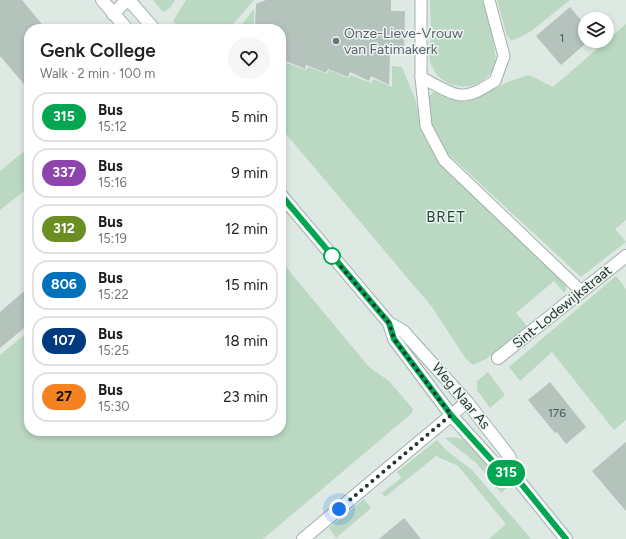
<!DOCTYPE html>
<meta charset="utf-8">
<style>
:root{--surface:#fff;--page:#f6f6f6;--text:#202124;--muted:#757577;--line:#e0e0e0}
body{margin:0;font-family:Figtree,sans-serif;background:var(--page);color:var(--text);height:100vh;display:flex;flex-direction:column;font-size:15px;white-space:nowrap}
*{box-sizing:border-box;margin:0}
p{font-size:13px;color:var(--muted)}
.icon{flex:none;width:22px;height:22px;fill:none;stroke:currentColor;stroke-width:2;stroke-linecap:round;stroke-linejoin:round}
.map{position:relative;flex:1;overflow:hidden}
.sheet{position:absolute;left:24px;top:24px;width:262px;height:412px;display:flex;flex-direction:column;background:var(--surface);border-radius:16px;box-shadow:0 2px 6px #0003}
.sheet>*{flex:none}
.badge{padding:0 8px;border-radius:13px;font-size:14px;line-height:26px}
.buttons{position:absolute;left:578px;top:12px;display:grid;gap:8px}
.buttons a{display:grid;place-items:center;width:36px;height:36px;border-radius:50%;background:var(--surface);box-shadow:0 2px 6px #0003;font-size:20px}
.you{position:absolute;width:20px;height:20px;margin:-10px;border:3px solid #fff;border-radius:50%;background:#1a73e8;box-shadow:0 0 0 6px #1a73e833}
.map>.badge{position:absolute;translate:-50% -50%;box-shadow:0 0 0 2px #fff}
.round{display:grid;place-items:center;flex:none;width:42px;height:42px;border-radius:21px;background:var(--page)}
.headline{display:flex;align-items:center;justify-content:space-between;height:68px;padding:0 16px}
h1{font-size:19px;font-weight:600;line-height:30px}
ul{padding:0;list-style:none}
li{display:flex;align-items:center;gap:12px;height:50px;margin:0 8px 6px;padding:0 8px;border:2px solid var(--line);border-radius:16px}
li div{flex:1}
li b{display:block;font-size:15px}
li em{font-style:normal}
li .badge{min-width:44px;font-weight:700;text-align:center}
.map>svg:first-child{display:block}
.green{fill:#bad8c2}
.building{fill:#b5c3bd}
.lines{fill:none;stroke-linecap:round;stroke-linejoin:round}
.service-casing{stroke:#a3b0ab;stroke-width:13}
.minor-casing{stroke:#a3b0ab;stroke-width:14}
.secondary-casing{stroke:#9fb3ac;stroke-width:14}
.service{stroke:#fff;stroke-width:11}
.minor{stroke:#fff;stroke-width:12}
.secondary{stroke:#fff;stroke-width:12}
.line-casing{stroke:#fff;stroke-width:9}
.line{stroke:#00a651;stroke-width:6}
.walk{stroke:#223732;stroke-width:4;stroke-dasharray:0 7.2}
.worship-dot{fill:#6b7280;stroke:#eff6f2;stroke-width:1.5}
.stop-dot{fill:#fff;stroke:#00a651;stroke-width:2}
.labels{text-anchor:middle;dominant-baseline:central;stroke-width:3;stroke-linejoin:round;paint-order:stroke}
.number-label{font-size:12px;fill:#475a55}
.worship-label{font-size:14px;fill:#5b616d;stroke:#eff6f2;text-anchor:start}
.street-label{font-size:14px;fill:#223732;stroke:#eff6f2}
.neighbourhood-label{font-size:15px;letter-spacing:1px;fill:#20473e;stroke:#eff6f2}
</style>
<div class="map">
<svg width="626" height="539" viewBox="0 0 626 539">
<rect width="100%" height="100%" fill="#dfe9e4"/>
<g class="green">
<path d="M153,0H175L170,8L163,12Z"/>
<path d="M186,0H254L229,29H180L173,21Z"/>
<path d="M430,0H482C486,13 499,55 495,66C481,96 438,92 430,61C428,53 431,39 431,31C431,20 430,10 430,0Z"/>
<path d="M497,0H570L530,32L512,41L507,36Z"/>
<path d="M254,9V29H238Z"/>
<path d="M626,24V220L615,229L626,242L581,277L447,153L432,127L427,98L435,91L441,95L465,102L478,97L510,81L529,75L553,87Z"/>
<path d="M287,63L306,70L308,67L327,74L329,70L348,78L351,75L371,83L373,79L392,87V66L402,67L415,99L425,138L437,158L565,281L566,289L564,293L554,281L516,313L527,326L486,359L473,365L466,359L432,307L281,128V66L284,67Z"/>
<path d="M23,152L29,158V187L0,210V171Z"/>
<path d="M281,261L369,367L389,381L413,409L412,413L263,539H0V355L29,331V431H281Z"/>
<path d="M616,276L626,289V420L614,430L552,352L520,381L509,367Z"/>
<path d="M488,372L505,395L490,408L477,390V381Z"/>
<path d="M454,437L462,439L468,443L508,487L501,493L476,463L445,438Z"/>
<path d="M437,440L447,451L472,470L531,539H489L506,524L458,466L436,456L385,497L382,493L401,478L397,472Z"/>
<path d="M364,499L371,508L336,538L329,528Z"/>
</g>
<g class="building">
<path d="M0,0H22L46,29H29V90L0,56Z"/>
<path d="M266,0H391V11H405L404,54H390L389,85L371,76L369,81L350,72L348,77L328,69L326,73L306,65L305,69L281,59V29H255L256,4Z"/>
<path d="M570,7L585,25V44L561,65L536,36Z"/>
<path d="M29,287V324L0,348V312Z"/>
<path d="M550,382L586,427L566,444L557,432L555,433L528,400Z"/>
<path d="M626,442V511L592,471Z"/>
<path d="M404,518L421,539H379Z"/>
</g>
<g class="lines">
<defs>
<g id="service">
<path d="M421,0V77L426,126L444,160L582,292"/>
<path d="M421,77C430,82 450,94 460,95C473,96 485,87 495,81L504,56L489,0"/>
</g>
<g id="minor">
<path d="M113,14L127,0"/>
<path d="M498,358L626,256"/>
<path d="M303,539L467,402"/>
</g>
<g id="secondary">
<path d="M102,0L127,29"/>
<path d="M129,0L154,29"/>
<path d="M281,195L389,323L403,331L467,402L509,456L519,481L566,539"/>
<path d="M389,323L394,339L451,415L497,466L519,481"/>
</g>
</defs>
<use href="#service" class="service-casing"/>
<use href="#minor" class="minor-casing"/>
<use href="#secondary" class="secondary-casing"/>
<use href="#service" class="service"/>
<use href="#minor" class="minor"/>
<use href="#secondary" class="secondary"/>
</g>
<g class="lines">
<defs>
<path id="line" d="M281,195L389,323L394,339L451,415L497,466L519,481L566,539"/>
</defs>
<use href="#line" class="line-casing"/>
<use href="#line" class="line"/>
<path class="walk" d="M332,256L389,323L394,339L451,415L339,509"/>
</g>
<circle class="worship-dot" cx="336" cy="41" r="4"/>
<circle class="stop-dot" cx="332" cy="256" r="8"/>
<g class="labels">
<g class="number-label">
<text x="562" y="38">1</text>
<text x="557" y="413">176</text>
</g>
<g class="worship-label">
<text x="344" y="33">Onze-Lieve-Vrouw<tspan x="344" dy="16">van Fatimakerk</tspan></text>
</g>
<g class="street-label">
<text transform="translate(562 307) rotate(-39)">Sint-Lodewijkstraat</text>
<text transform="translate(461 396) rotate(50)">Weg Naar As</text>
</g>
<g class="neighbourhood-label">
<text x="446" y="217">BRET</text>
</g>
</g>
</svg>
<div class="buttons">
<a><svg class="icon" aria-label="layers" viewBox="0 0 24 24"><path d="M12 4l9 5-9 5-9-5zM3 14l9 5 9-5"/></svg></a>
</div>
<div class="you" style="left:339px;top:509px"></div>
<b class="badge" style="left:506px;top:473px;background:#00a651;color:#fff">315</b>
<section class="sheet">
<div class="headline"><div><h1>Genk College</h1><p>Walk · 2 min · 100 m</p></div><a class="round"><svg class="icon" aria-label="heart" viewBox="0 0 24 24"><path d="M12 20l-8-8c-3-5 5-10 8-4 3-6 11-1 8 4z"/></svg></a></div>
<ul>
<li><span class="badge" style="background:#00a651;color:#fff">315</span><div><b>Bus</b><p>15:12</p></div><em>5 min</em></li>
<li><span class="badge" style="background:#8e44ad;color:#fff">337</span><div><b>Bus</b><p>15:16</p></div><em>9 min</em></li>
<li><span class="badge" style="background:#6b8e23;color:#fff">312</span><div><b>Bus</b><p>15:19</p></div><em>12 min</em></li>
<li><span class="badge" style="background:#0072bc;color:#fff">806</span><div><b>Bus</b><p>15:22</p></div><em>15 min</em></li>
<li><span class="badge" style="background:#003b80;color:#fff">107</span><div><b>Bus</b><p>15:25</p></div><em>18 min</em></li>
<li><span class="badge" style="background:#f58220;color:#111">27</span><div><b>Bus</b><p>15:30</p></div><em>23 min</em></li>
</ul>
</section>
</div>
